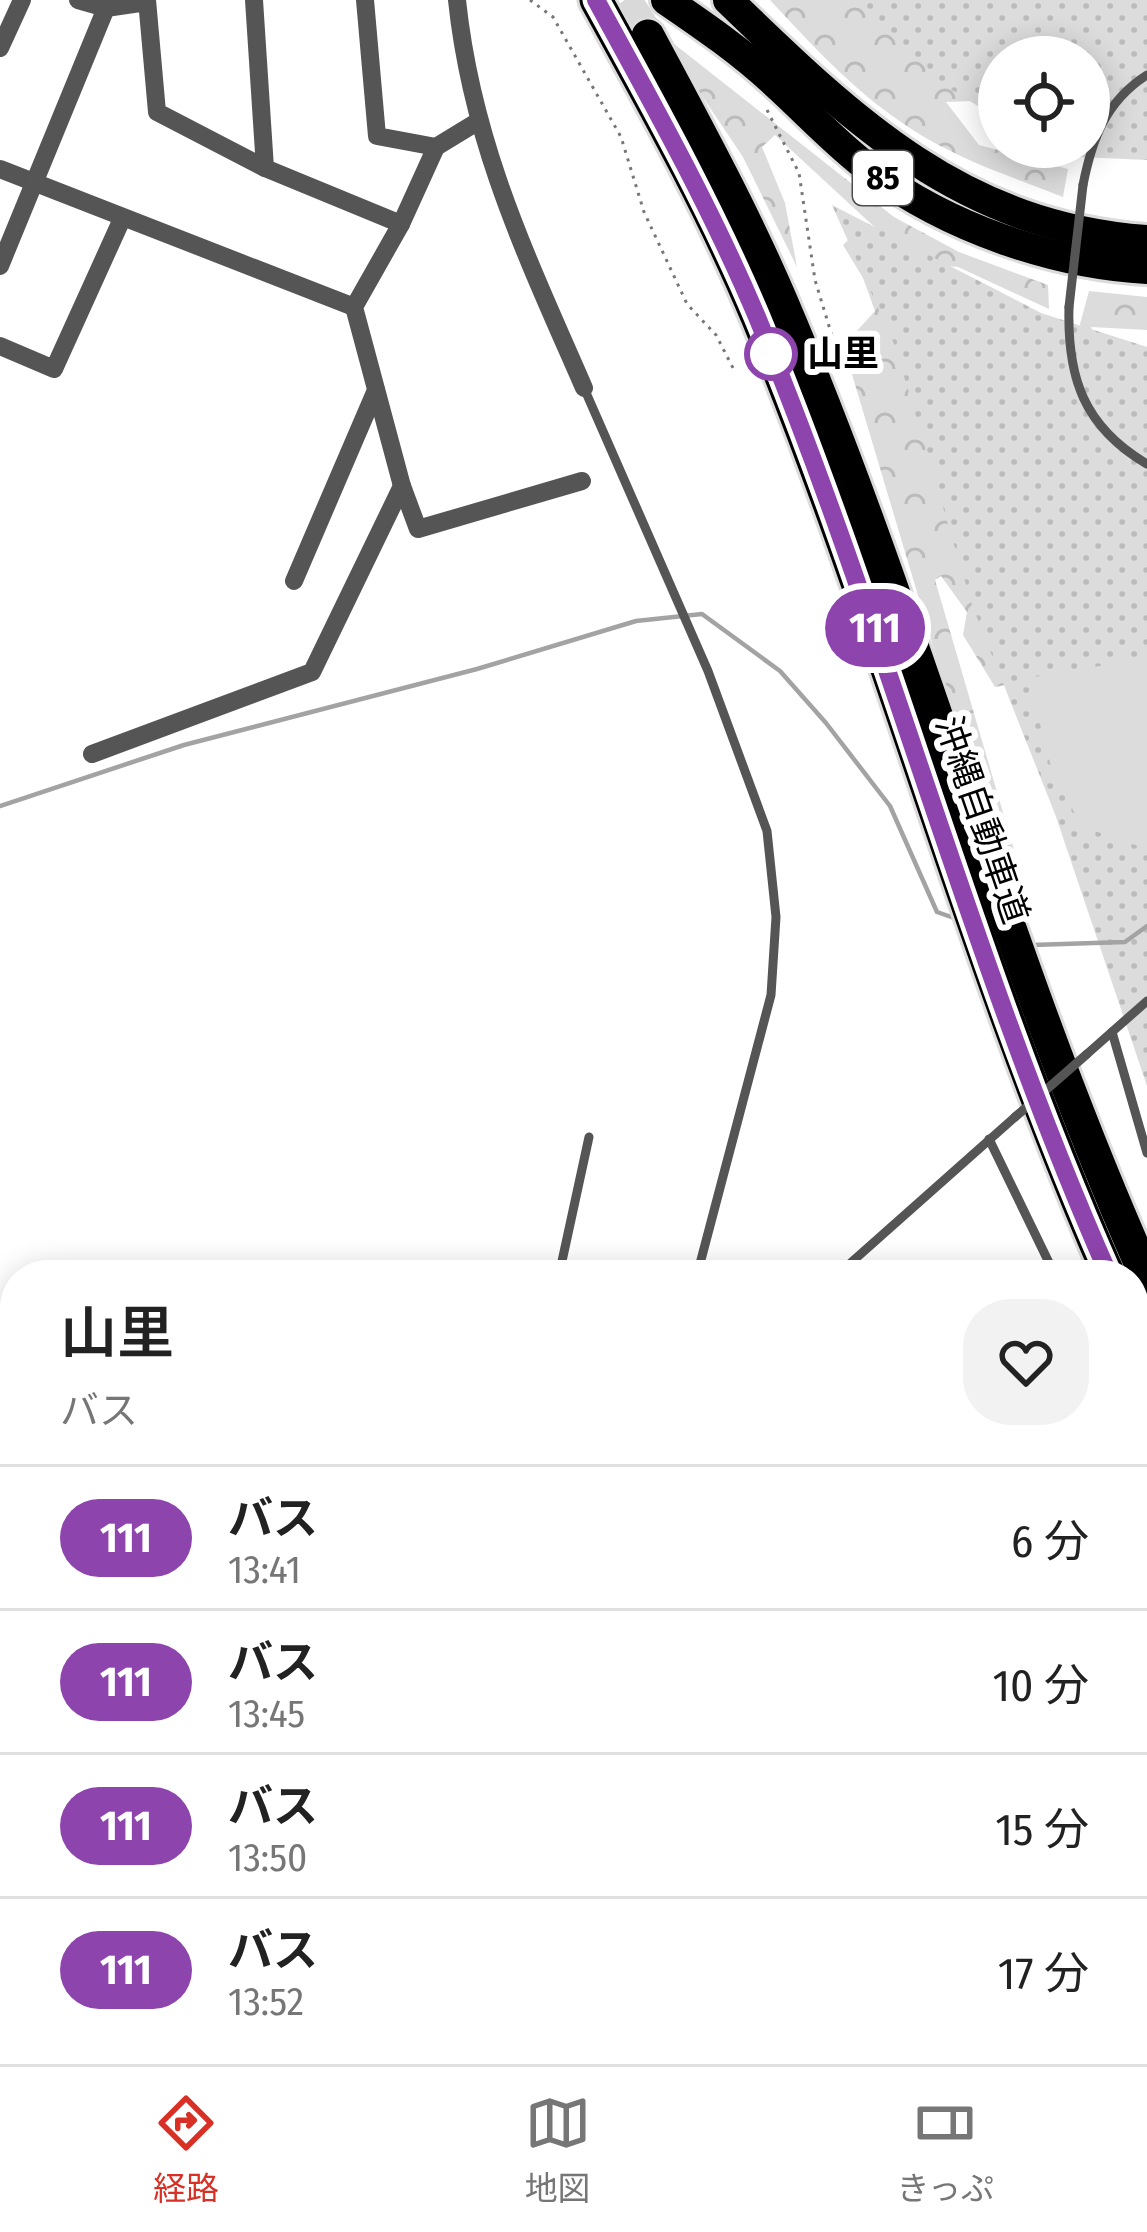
<!DOCTYPE html>
<html lang="ja">
<meta charset="utf-8">
<style>
:root{--surface:#fff;--page:#f2f2f2;--text:#222;--muted:#767676;--line:#e0e0e0;--accent:#d93025}
body{margin:0;font-family:"Fira Sans Condensed","Noto Sans JP",sans-serif;background:var(--page);color:var(--text);height:100vh;display:flex;flex-direction:column;font-size:45px;white-space:nowrap}
*{box-sizing:border-box;margin:0}
p{font-size:39px;color:var(--muted)}
.icon{flex:none;width:66px;height:66px;fill:none;stroke:currentColor;stroke-width:2;stroke-linecap:round;stroke-linejoin:round}
.map{position:relative;flex:1;overflow:hidden}
.drawer{position:absolute;left:0px;top:1260px;width:1149px;height:804px;display:flex;flex-direction:column;background:var(--surface);border-radius:48px 48px 0 0;box-shadow:0 6px 30px #0003}
.drawer>*{flex:none}
.badge{padding:0 24px;border-radius:39px;font-size:42px;line-height:78px}
.fabs{position:absolute;left:978px;top:36px;display:grid;gap:24px}
.fabs a{display:grid;place-items:center;width:132px;height:132px;border-radius:50%;background:var(--surface);box-shadow:0 6px 30px #0003;font-size:60px}
.map>.badge{position:absolute;translate:-50% -50%;box-shadow:0 0 0 6px #fff}
.round{display:grid;place-items:center;flex:none;width:126px;height:126px;border-radius:48px;background:var(--page)}
.summary{display:flex;align-items:center;justify-content:space-between;height:204px;padding:0 60px}
h1{font-size:57px;font-weight:600;line-height:90px}
ul{padding:0;list-style:none}
li{display:flex;align-items:center;gap:36px;height:144px;padding:0 60px;border-top:3px solid var(--line)}
li div{flex:1}
li b{display:block;font-size:45px}
li em{font-style:normal}
li .badge{min-width:132px;font-weight:700;text-align:center}
.dock{display:flex;justify-content:space-around;align-items:center;height:168px;border-top:3px solid var(--line);background:var(--surface);font-size:33px;color:var(--muted)}
.dock a{display:grid;justify-items:center;gap:6px}
.dock .active{color:var(--accent)}
.map>svg:first-child{display:block}
.forest{fill:url(#forest-crowns)}
.park{fill:url(#park-dots)}
.pitch{fill:#dcdcdc}
.lines{fill:none;stroke-linecap:round;stroke-linejoin:round}
.stream{stroke:#a3a3a3;stroke-width:4.5}
.highway-tunnel{stroke:#d9d9d9;stroke-width:33;stroke-dasharray:33 16;stroke-linecap:butt}
.primary-casing{stroke:#dbdbdb;stroke-width:36}
.highway-casing{stroke:#dbdbdb;stroke-width:39}
.path{stroke:#777;stroke-width:3;stroke-dasharray:3 6;stroke-linecap:butt}
.lane{stroke:#555;stroke-width:9}
.street{stroke:#555;stroke-width:18}
.primary{stroke:#000;stroke-width:30}
.highway{stroke:#000;stroke-width:33}
.lane-bridge{stroke:#555;stroke-width:9}
.line-casing{stroke:#fff;stroke-width:27}
.line{stroke:#8e44ad;stroke-width:18}
.stop-dot{fill:#fff;stroke:#8e44ad;stroke-width:6}
.labels{text-anchor:middle;dominant-baseline:central;stroke-width:12;stroke-linejoin:round;paint-order:stroke}
.shield{fill:#fff;stroke:#4c4c4c;stroke-width:3}
.shield-label{font-size:33px;font-weight:bold;fill:#000}
.stop-label{font-size:36px;font-weight:bold;fill:#000;stroke:#fff;text-anchor:start}
.street-label{font-size:36px;fill:#000;stroke:#fff}
</style>
<div class="map">
<svg width="1147" height="2064" viewBox="0 0 1147 2064">
<defs>
<pattern id="forest-crowns" width="20" height="18" patternUnits="userSpaceOnUse" patternTransform="scale(3)"><rect width="20" height="18" fill="#dcdcdc"/><path d="M2 6a3 3 0 1 1 6 0M12 15a3 3 0 1 1 6 0" fill="none" stroke="#bbb"/></pattern>
<pattern id="park-dots" width="8" height="8" patternUnits="userSpaceOnUse" patternTransform="scale(3)"><rect width="8" height="8" fill="#dcdcdc"/><path d="M2 2h.1M6 6h.1" fill="none" stroke="#bbb" stroke-width="1.8" stroke-linecap="round"/></pattern>
</defs>
<rect width="100%" height="100%" fill="#fff"/>
<g class="forest">
<path d="M770,0H1063L999,57L975,101L946,102L979,145L1068,169L1063,197C1009,176 948,156 901,122C851,88 811,44 770,0Z"/>
<path d="M659,32L894,217L959,252L1048,285L1049,309L958,267L928,264L1021,682L995,687L963,635L967,612L941,576L935,580L1031,908H1022L982,810L851,371L854,334L875,311L863,278L843,245L856,232L882,234L775,135L762,147L785,203L797,267L743,157Z"/>
<path d="M1089,291L1147,297V330L1091,327L1111,371L1084,352L1080,324Z"/>
</g>
<g class="park">
<path d="M851,0H1147V160L1057,156L1043,147H1089V57H999V119L947,87Z"/>
<path d="M832,205L1041,313L1147,347V1086L1055,814L972,605L895,346Z"/>
</g>
<path class="pitch" d="M1147,658V849L1083,827L1054,778L1028,678Z"/>
<g class="lines">
<g class="stream">
<path d="M0,806L184,745L477,669L636,621L702,614L780,671L826,723L890,806L937,912L957,919"/>
<path d="M1032,945L1125,942L1147,926"/>
</g>
<path class="highway-tunnel" d="M625,0L648,36"/>
<defs>
<g id="primary">
<path d="M666,0C704,26 742,52 776,84C808,113 837,145 872,171C948,227 1052,264 1147,269"/>
<path d="M728,0C853,121 963,227 1147,240"/>
</g>
<g id="highway">
<path d="M596,0C653,104 711,207 757,317C887,632 972,963 1109,1275"/>
<path d="M648,36C695,124 744,213 783,305C919,624 1005,962 1147,1278"/>
<path d="M1134,1331L1147,1358"/>
</g>
</defs>
<use href="#primary" class="primary-casing"/>
<use href="#highway" class="highway-casing"/>
<g class="path">
<path d="M530,0L553,17L621,137L644,212L687,304L716,335L733,368"/>
<path d="M767,110L799,173L815,280L832,336"/>
</g>
<g class="lane">
<path d="M1083,185C1092,139 1106,101 1147,75"/>
<path d="M1069,307C1067,378 1084,427 1147,464"/>
<path d="M584,388L708,671L767,831L776,917L771,995L697,1275"/>
<path d="M1112,1032L1147,1153"/>
<path d="M1087,1054L1147,1001"/>
<path d="M989,1139L1055,1275"/>
<path d="M559,1275L589,1137"/>
<path d="M837,1275L1015,1117"/>
<path d="M0,1997L15,1983"/>
<path d="M154,2049L174,2064"/>
<path d="M446,2064L454,2049"/>
</g>
<g class="street">
<path d="M78,0L106,8L147,2"/>
<path d="M147,0L157,112L265,168L401,224"/>
<path d="M254,0L265,168"/>
<path d="M365,0L377,136L436,147L401,224L354,307L402,486L418,529L582,481"/>
<path d="M457,0C472,144 527,257 584,388"/>
<path d="M0,48L22,0"/>
<path d="M436,147L477,122"/>
<path d="M0,169L354,307"/>
<path d="M0,266L106,8"/>
<path d="M0,346L54,369L122,219"/>
<path d="M294,581L376,390"/>
<path d="M92,754L312,672L402,486"/>
</g>
<use href="#primary" class="primary"/>
<use href="#highway" class="highway"/>
<g class="lane-bridge">
<path d="M1069,307L1083,185"/>
<path d="M1015,1117L1087,1054"/>
</g>
</g>
<g class="lines">
<defs>
<path id="line" d="M596,0C653,104 711,208 757,317C887,631 971,964 1109,1275"/>
</defs>
<use href="#line" class="line-casing"/>
<use href="#line" class="line"/>
</g>
<circle class="stop-dot" cx="771" cy="354" r="24"/>
<g class="labels">
<rect class="shield" x="853" y="151" width="60" height="54" rx="9"/>
<g class="shield-label">
<text x="883" y="178">85</text>
</g>
<g class="stop-label">
<text x="807" y="354">山里</text>
</g>
<g class="street-label">
<text transform="translate(982 820) rotate(71)">沖縄自動車道</text>
</g>
</g>
</svg>
<div class="fabs">
<a><svg class="icon" aria-label="locate" viewBox="0 0 24 24"><circle cx="12" cy="12" r="6"/><path d="M12 2v4M12 18v4M2 12h4M18 12h4"/></svg></a>
</div>
<b class="badge" style="left:875px;top:628px;background:#8e44ad;color:#fff">111</b>
<section class="drawer">
<div class="summary"><div><h1>山里</h1><p>バス</p></div><a class="round"><svg class="icon" aria-label="heart" viewBox="0 0 24 24"><path d="M12 20l-8-8c-3-5 5-10 8-4 3-6 11-1 8 4z"/></svg></a></div>
<ul>
<li><span class="badge" style="background:#8e44ad;color:#fff">111</span><div><b>バス</b><p>13:41</p></div><em>6 分</em></li>
<li><span class="badge" style="background:#8e44ad;color:#fff">111</span><div><b>バス</b><p>13:45</p></div><em>10 分</em></li>
<li><span class="badge" style="background:#8e44ad;color:#fff">111</span><div><b>バス</b><p>13:50</p></div><em>15 分</em></li>
<li><span class="badge" style="background:#8e44ad;color:#fff">111</span><div><b>バス</b><p>13:52</p></div><em>17 分</em></li>
</ul>
</section>
</div>
<nav class="dock">
<a class="active"><svg class="icon" aria-label="directions" viewBox="0 0 24 24"><path d="M12 3l9 9-9 9-9-9zM9 14v-3h6M13 9l2 2-2 2"/></svg>経路</a>
<a><svg class="icon" aria-label="map" viewBox="0 0 24 24"><path d="M3 6l6-2 6 2 6-2v14l-6 2-6-2-6 2zM9 4v14M15 6v14"/></svg>地図</a>
<a><svg class="icon" aria-label="tickets" viewBox="0 0 24 24"><path d="M3 7h18v10H3zM15 7v10"/></svg>きっぷ</a>
</nav>
